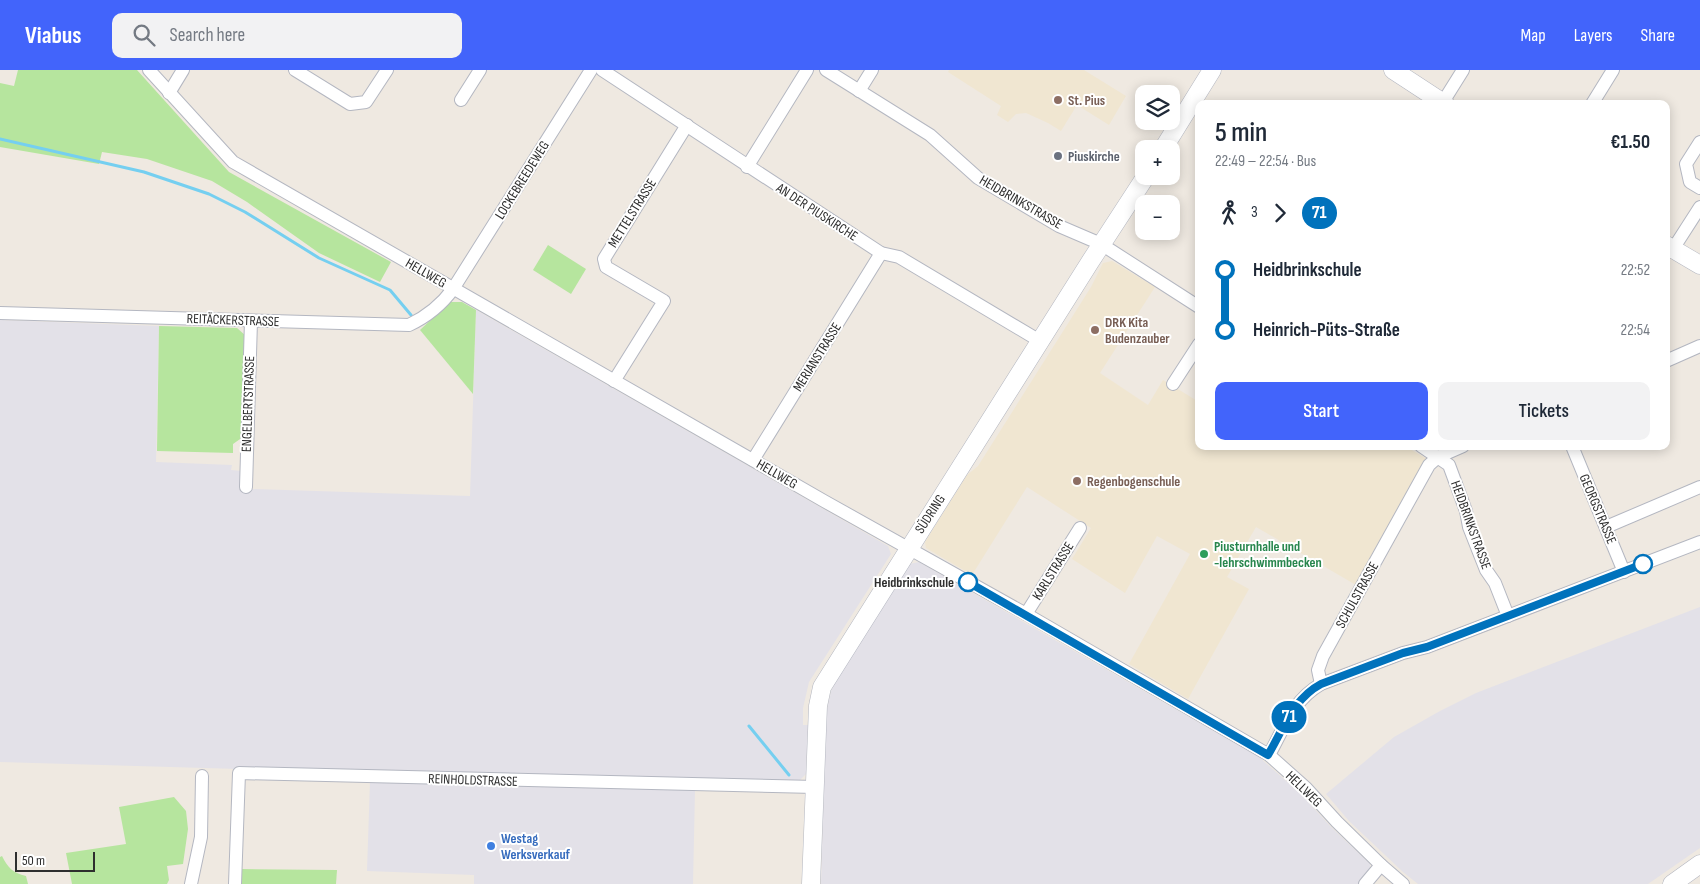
<!DOCTYPE html>
<meta charset="utf-8">
<style>
:root{--surface:#fff;--page:#f2f2f3;--text:#1f2937;--muted:#747a83;--accent:#4264fb}
body{margin:0;font-family:"Sofia Sans Condensed",sans-serif;background:var(--page);color:var(--text);height:100vh;display:flex;flex-direction:column;font-size:19px;white-space:nowrap}
*{box-sizing:border-box;margin:0}
p{font-size:16px;color:var(--muted)}
.icon{flex:none;width:28px;height:28px;fill:none;stroke:currentColor;stroke-width:2;stroke-linecap:round;stroke-linejoin:round}
.map{position:relative;flex:1;overflow:hidden}
.panel{position:absolute;left:1195px;top:30px;width:475px;height:350px;display:flex;flex-direction:column;background:var(--surface);border-radius:10px;box-shadow:0 2px 12px #0003}
.panel>*{flex:none}
.badge{padding:0 10px;border-radius:16px;font-size:18px;line-height:32px}
.buttons{position:absolute;left:1135px;top:15px;display:grid;gap:10px}
.buttons a{display:grid;place-items:center;width:45px;height:45px;border-radius:10px;background:var(--surface);box-shadow:0 2px 12px #0003;font-size:25px}
.scale{position:absolute;left:15px;bottom:12px;width:80px;box-sizing:border-box;padding-left:5px;border:2px solid #2e2e2e;border-top:0;font-size:14px;line-height:18px;white-space:nowrap;color:#2e2e2e;-webkit-text-stroke:4px #fff;paint-order:stroke}
.map>.badge{position:absolute;translate:-50% -50%;box-shadow:0 0 0 2px #fff}
.legs{display:flex;align-items:center;gap:8px;height:55px;padding:0 20px;font-size:16px}
.legs p{margin-inline-start:auto}
.headline{display:flex;align-items:center;justify-content:space-between;height:85px;padding:0 20px}
h1{font-size:28px;font-weight:600;line-height:38px}
.action{display:flex;gap:10px;margin-top:auto;padding:10px 20px}
.action a{flex:1;height:58px;border-radius:10px;background:var(--accent);color:#fff;font-size:20px;font-weight:600;line-height:58px;text-align:center}
.action a+a{background:var(--page);color:var(--text)}
ul{padding:0 20px;list-style:none}
li{display:flex;align-items:center;gap:18px;height:60px;font-size:19px}
li i{display:grid;place-items:center;width:8px;height:100%;margin:0 6px;background:currentColor}
li i::after{content:'';width:12px;height:12px;margin:-6px;border:4px solid;border-radius:50%;background:var(--surface)}
li p{margin-inline-start:auto}
li:first-child i{background:linear-gradient(#0000 50%,currentColor 0)}
li:last-child i{background:linear-gradient(currentColor 50%,#0000 0)}
header{display:flex;align-items:center;gap:30px;box-sizing:border-box;height:70px;padding:0 25px;background:var(--accent);color:#fff}
header strong{font-size:24px}
nav{display:flex;gap:28px;margin-inline-start:auto;font-size:18px}
.search{width:350px;height:45px;background:var(--page);display:flex;align-items:center;gap:12px;box-sizing:border-box;padding:0 18px;border-radius:10px;color:var(--muted);font-size:19px}
.map>svg:first-child{display:block}
.industrial{fill:#e3e1e8}
.education{fill:#f0e6d1}
.green{fill:#b6e59e}
.lines{fill:none;stroke-linecap:round;stroke-linejoin:round}
.stream{stroke:#75cff0;stroke-width:3}
.street-casing{stroke:#b4b7c1;stroke-width:14}
.secondary-casing{stroke:#b4b7c1;stroke-width:19}
.street{stroke:#fff;stroke-width:12}
.secondary{stroke:#fff;stroke-width:18}
.line-1-casing{stroke:#fff;stroke-width:11}
.line-1{stroke:#0072bc;stroke-width:8}
.education-dot{fill:#8d6e63;stroke:#fff;stroke-width:2}
.worship-dot{fill:#6b7280;stroke:#fff;stroke-width:2}
.leisure-dot{fill:#2e9e5b;stroke:#fff;stroke-width:2}
.stop-1-dot{fill:#fff;stroke:#0072bc;stroke-width:2.5}
.shop-dot{fill:#3f7fe0;stroke:#fff;stroke-width:2}
.labels{text-anchor:middle;dominant-baseline:central;stroke-width:4;stroke-linejoin:round;paint-order:stroke}
.education-label{font-size:14px;font-weight:bold;fill:#785e54;stroke:#fff;text-anchor:start}
.worship-label{font-size:14px;font-weight:bold;fill:#5b616d;stroke:#fff;text-anchor:start}
.street-label{font-size:14px;fill:#2e2e2e;stroke:#fff}
.leisure-label{font-size:14px;font-weight:bold;fill:#27864d;stroke:#fff;text-anchor:start}
.stop-label{font-size:14px;font-weight:bold;fill:#2e2e2e;stroke:#fff;text-anchor:end}
.shop-label{font-size:14px;font-weight:bold;fill:#366cbe;stroke:#fff;text-anchor:start}
</style>
<header>
<strong>Viabus</strong>
<div class="search"><svg class="icon" aria-label="search" viewBox="0 0 24 24"><circle cx="10" cy="10" r="6"/><path d="M15 15l6 6"/></svg>Search here</div>
<nav><a>Map</a><a>Layers</a><a>Share</a></nav>
</header>
<div class="map">
<svg width="1700" height="814" viewBox="0 0 1700 814">
<rect width="100%" height="100%" fill="#efe9e1"/>
<g class="industrial">
<path d="M476,240L888,476L891,484L809,612L803,638V655H808L806,704L799,711L370,703L0,692V250L159,256L156,392L232,395L231,400L242,401L251,419L470,426Z"/>
<path d="M919,492L1259,687L1301,724L1331,757L1370,794V802L1360,814H821L826,644L831,621L838,607L909,494Z"/>
<path d="M1700,537V778L1648,814H1418L1403,802L1349,751L1326,724L1394,667L1440,641L1476,623Z"/>
<path d="M370,711L695,720L693,814H474V805L367,801Z"/>
</g>
<g class="education">
<path d="M949,0H1084L1126,26L1109,55L1077,35L1061,61L1048,53L1026,43L1016,44L1008,52L997,45L1001,36L948,2Z"/>
<path d="M1112,191L1155,217L1100,303L1148,335L1163,310L1199,332V376H1405L1427,389L1356,515L1256,457L1227,507L1249,519L1188,629L1129,594L1190,484L1157,466L1125,523L1072,489L1091,458L1027,417L972,505L926,478L925,472L967,405L978,396L1091,217L1103,193Z"/>
</g>
<g class="green">
<path d="M18,0H137L229,102L391,192L380,212L319,183L247,132L212,111L147,89L102,82L99,94L0,77V13L14,16Z"/>
<path d="M548,175L586,199L571,224L533,200Z"/>
<path d="M450,232H462L476,240L473,324L420,260Z"/>
<path d="M159,256L237,258L246,266L243,367L233,374V383L157,381Z"/>
<path d="M174,727L186,741L188,759L183,794L167,796L169,810L167,814H72L66,783L126,774L119,737Z"/>
<path d="M2,786C8,798 13,803 26,806L28,814H0V787Z"/>
<path d="M242,799L337,800L336,814H242Z"/>
</g>
<g class="lines">
<g class="stream">
<path d="M0,69L144,102L209,124L245,142L319,188L390,220L411,245"/>
<path d="M749,656L789,705"/>
</g>
<defs>
<g id="street">
<path d="M149,0L233,92L824,431L1026,544L1269,685L1306,718L1337,752L1381,795L1403,814"/>
<path d="M295,0L350,34L366,32L387,0"/>
<path d="M602,0L881,183L899,187L1040,271"/>
<path d="M826,0L930,65L978,108L1059,156L1101,174L1199,237"/>
<path d="M859,21L872,0"/>
<path d="M169,23L183,0"/>
<path d="M461,30L480,0"/>
<path d="M1443,32L1463,0"/>
<path d="M1592,34L1613,0"/>
<path d="M1700,72L1686,94L1690,112L1700,118"/>
<path d="M747,97L807,0"/>
<path d="M1673,179L1700,137"/>
<path d="M0,243L409,255C426,247 442,234 453,219L591,0"/>
<path d="M1666,291L1700,276"/>
<path d="M614,311L664,231L606,197L604,189L687,55"/>
<path d="M1173,314L1199,274"/>
<path d="M1421,376L1449,395L1466,441L1469,457L1486,500L1495,513L1508,546"/>
<path d="M1572,376L1624,502"/>
<path d="M753,390L881,183"/>
<path d="M246,417L251,251"/>
<path d="M1606,457L1700,417"/>
<path d="M1026,544L1080,458"/>
<path d="M1321,614L1318,600L1323,586L1429,395L1438,387L1463,376"/>
<path d="M1269,685C1284,658 1293,630 1321,614L1403,583L1427,577L1700,472"/>
<path d="M191,814L201,767L202,706"/>
<path d="M235,814L239,703L815,717"/>
<path d="M1365,814L1381,795"/>
</g>
<g id="secondary">
<path d="M1393,0L1445,34"/>
<path d="M1163,79L1212,0"/>
<path d="M1666,175L1700,195"/>
<path d="M811,814L818,636L822,617L1090,192L1146,106"/>
<path d="M1672,814L1700,794"/>
</g>
</defs>
<use href="#street" class="street-casing"/>
<use href="#secondary" class="secondary-casing"/>
<use href="#street" class="street"/>
<use href="#secondary" class="secondary"/>
</g>
<g class="lines">
<defs>
<path id="line-1" d="M968,512L1268,685C1284,658 1293,629 1321,614L1403,583L1427,577L1643,494"/>
</defs>
<use href="#line-1" class="line-1-casing"/>
<use href="#line-1" class="line-1"/>
</g>
<g class="education-dot">
<circle cx="1058" cy="30" r="5"/>
<circle cx="1095" cy="260" r="5"/>
<circle cx="1077" cy="411" r="5"/>
</g>
<circle class="worship-dot" cx="1058" cy="86" r="5"/>
<circle class="leisure-dot" cx="1204" cy="484" r="5"/>
<g class="stop-1-dot">
<circle cx="1643" cy="494" r="9"/>
<circle cx="968" cy="512" r="9"/>
</g>
<circle class="shop-dot" cx="491" cy="776" r="5"/>
<g class="labels">
<g class="education-label">
<text x="1068" y="30">St. Pius</text>
<text x="1105" y="252">DRK Kita<tspan x="1105" dy="16">Budenzauber</tspan></text>
<text x="1087" y="411">Regenbogenschule</text>
</g>
<g class="worship-label">
<text x="1068" y="86">Piuskirche</text>
</g>
<g class="street-label">
<text transform="translate(522 110) rotate(-58)">LOCKEBREEDEWEG</text>
<text transform="translate(1021 132) rotate(30)">HEIDBRINKSTRASSE</text>
<text transform="translate(817 142) rotate(33)">AN DER PIUSKIRCHE</text>
<text transform="translate(632 143) rotate(-58)">METTELSTRASSE</text>
<text transform="translate(426 203) rotate(30)">HELLWEG</text>
<text transform="translate(233 250) rotate(2)">REITÄCKERSTRASSE</text>
<text transform="translate(817 287) rotate(-58)">MERIANSTRASSE</text>
<text transform="translate(248 334) rotate(-88)">ENGELBERTSTRASSE</text>
<text transform="translate(777 404) rotate(30)">HELLWEG</text>
<text transform="translate(1598 439) rotate(67)">GEORGSTRASSE</text>
<text transform="translate(930 444) rotate(-57)">SÜDRING</text>
<text transform="translate(1471 455) rotate(70)">HEIDBRINKSTRASSE</text>
<text transform="translate(1053 501) rotate(-58)">KARLSTRASSE</text>
<text transform="translate(1357 525) rotate(-61)">SCHULSTRASSE</text>
<text transform="translate(473 710) rotate(2)">REINHOLDSTRASSE</text>
<text transform="translate(1304 719) rotate(44)">HELLWEG</text>
</g>
<g class="leisure-label">
<text x="1214" y="476">Piusturnhalle und<tspan x="1214" dy="16">-lehrschwimmbecken</tspan></text>
</g>
<g class="stop-label">
<text x="954" y="512">Heidbrinkschule</text>
</g>
<g class="shop-label">
<text x="501" y="768">Westag<tspan x="501" dy="16">Werksverkauf</tspan></text>
</g>
</g>
</svg>
<div class="buttons">
<a><svg class="icon" aria-label="layers" viewBox="0 0 24 24"><path d="M12 4l9 5-9 5-9-5zM3 14l9 5 9-5"/></svg></a>
<a>+</a>
<a>−</a>
</div>
<div class="scale">50 m</div>
<b class="badge" style="left:1289px;top:647px;background:#0072bc;color:#fff">71</b>
<section class="panel">
<div class="headline"><div><h1>5 min</h1><p>22:49 – 22:54 · Bus</p></div><b>€1.50</b></div>
<div class="legs"><svg class="icon" aria-label="walk" viewBox="0 0 24 24"><circle cx="13" cy="4" r="2"/><path d="M13 8l-2 6 4 7M11 14l-3 7M7 12l3-4h3l4 4"/></svg>3<svg class="icon" aria-label="forward" viewBox="0 0 24 24"><path d="M9 5l7 7-7 7"/></svg><b class="badge" style="background:#0072bc;color:#fff">71</b></div>
<ul>
<li><i style="color:#0072bc"></i><b>Heidbrinkschule</b><p>22:52</p></li>
<li><i style="color:#0072bc"></i><b>Heinrich-Püts-Straße</b><p>22:54</p></li>
</ul>
<div class="action"><a>Start</a><a>Tickets</a></div>
</section>
</div>
